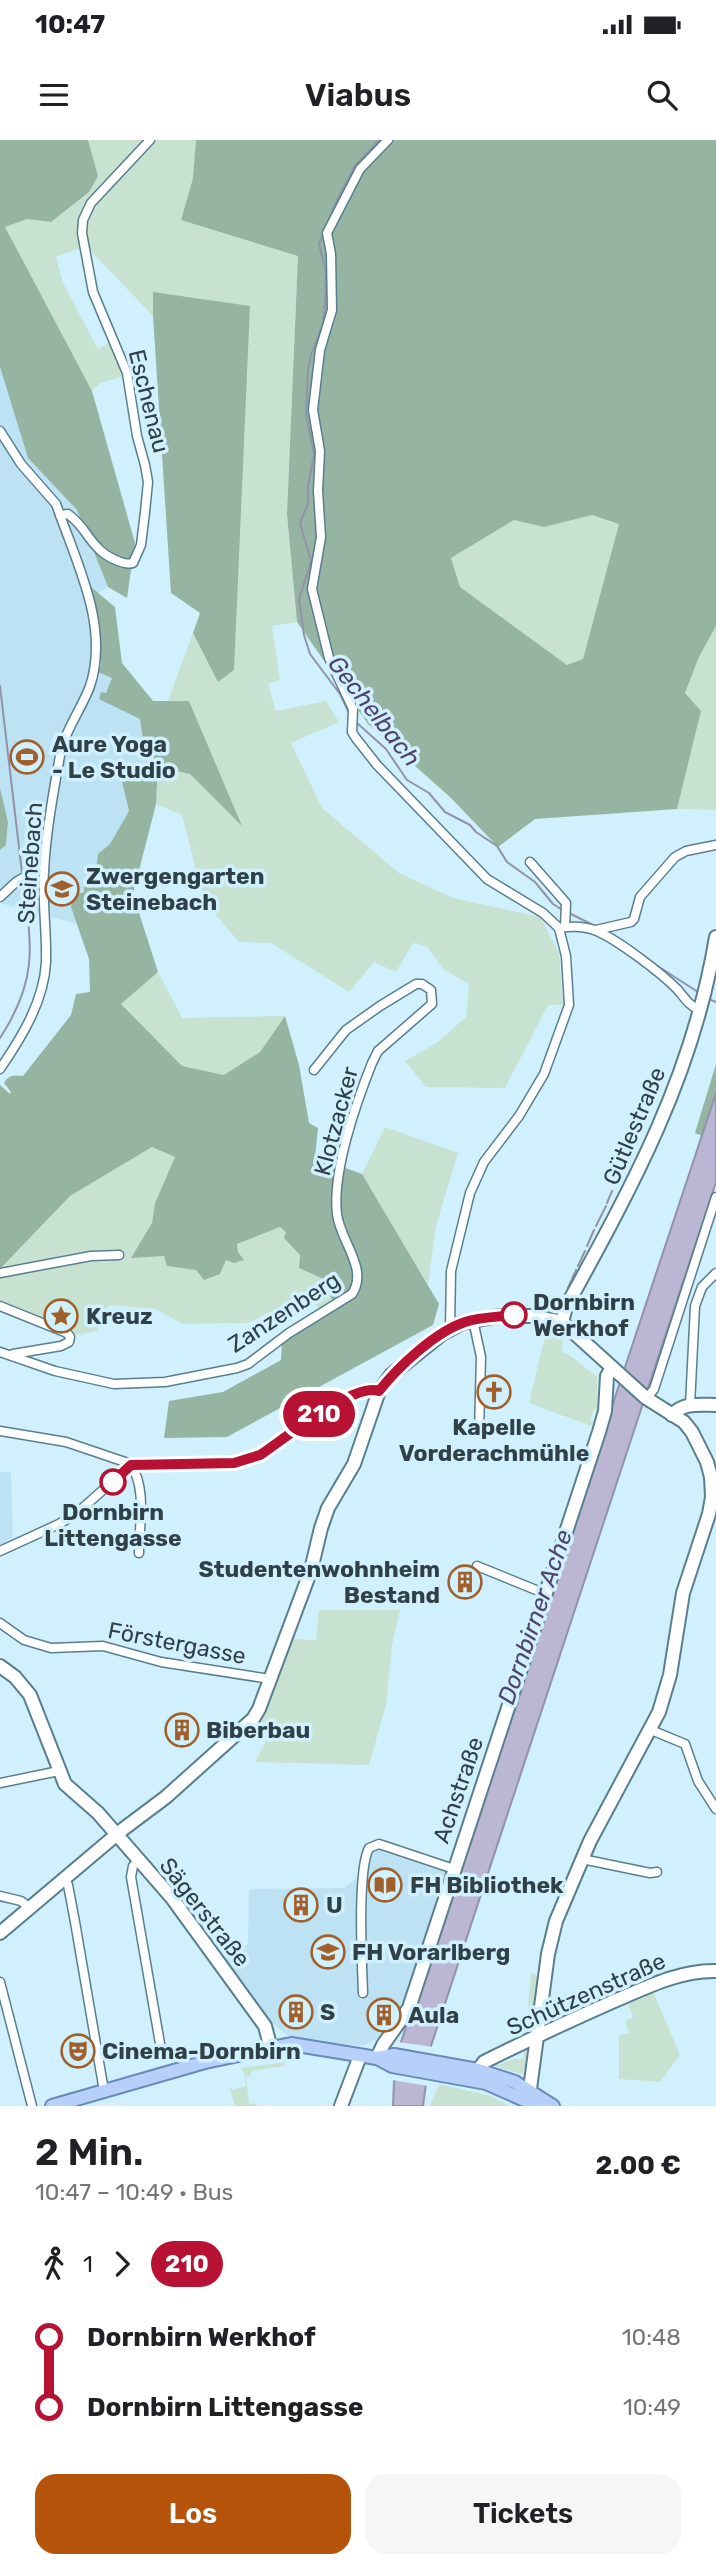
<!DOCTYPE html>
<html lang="de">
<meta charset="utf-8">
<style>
:root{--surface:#fff;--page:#f6f6f6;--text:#202124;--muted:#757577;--accent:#b45309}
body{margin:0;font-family:Rubik,sans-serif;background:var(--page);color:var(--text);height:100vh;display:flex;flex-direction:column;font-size:26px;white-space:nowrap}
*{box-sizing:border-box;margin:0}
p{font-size:23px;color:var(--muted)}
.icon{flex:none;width:38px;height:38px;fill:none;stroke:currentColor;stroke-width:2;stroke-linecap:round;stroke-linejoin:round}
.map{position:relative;height:1966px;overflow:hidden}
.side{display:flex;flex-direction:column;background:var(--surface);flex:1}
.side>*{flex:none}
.badge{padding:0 14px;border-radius:23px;font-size:24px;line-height:46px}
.map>.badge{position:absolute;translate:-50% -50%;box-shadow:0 0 0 4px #fff}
.legs{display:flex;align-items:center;gap:10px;height:77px;padding:0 35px;font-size:23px}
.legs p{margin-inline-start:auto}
.head{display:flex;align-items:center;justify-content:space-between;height:119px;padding:0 35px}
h1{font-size:38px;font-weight:600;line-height:52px}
.action{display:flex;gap:14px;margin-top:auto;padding:14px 35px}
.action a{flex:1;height:80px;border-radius:21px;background:var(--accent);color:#fff;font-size:28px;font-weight:600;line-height:80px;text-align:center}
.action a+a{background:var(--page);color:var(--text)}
ul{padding:0 35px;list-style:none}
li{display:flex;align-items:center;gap:24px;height:70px;font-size:26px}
li i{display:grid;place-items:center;width:10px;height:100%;margin:0 9px;background:currentColor}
li i::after{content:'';width:18px;height:18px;margin:-9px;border:5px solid;border-radius:50%;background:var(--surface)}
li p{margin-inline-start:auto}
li:first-child i{background:linear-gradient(#0000 50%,currentColor 0)}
li:last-child i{background:linear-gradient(currentColor 50%,#0000 0)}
.status{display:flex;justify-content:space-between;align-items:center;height:49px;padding:0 35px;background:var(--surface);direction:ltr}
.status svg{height:19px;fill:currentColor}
header{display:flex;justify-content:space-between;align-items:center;height:91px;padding:0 35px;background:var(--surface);font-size:32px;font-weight:600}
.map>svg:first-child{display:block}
.built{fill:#bce2f3}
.green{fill:#c8e2d2}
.forest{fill:#96b4a2;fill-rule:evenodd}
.water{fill:#bbb6d3;stroke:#9193a9;stroke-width:2}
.pier{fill:#d0f0fe}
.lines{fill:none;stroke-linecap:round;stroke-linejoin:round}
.stream{stroke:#9193a9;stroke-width:2}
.street-casing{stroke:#597e8e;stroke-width:11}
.secondary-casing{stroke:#597e8e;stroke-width:16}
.primary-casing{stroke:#6889b9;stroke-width:16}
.street{stroke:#fff;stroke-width:8}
.secondary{stroke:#fff;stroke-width:12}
.primary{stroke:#b6d0fa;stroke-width:12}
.line-1-casing{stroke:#fff;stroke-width:16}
.line-1{stroke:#b71234;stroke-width:10}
.stop-1-dot{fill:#fff;stroke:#b71234;stroke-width:3.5}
.labels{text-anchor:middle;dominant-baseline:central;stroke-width:7;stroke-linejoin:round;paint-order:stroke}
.street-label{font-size:23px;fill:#304047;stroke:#d0f0fe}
.poi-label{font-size:23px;font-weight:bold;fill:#304047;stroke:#d0f0fe;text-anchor:start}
.stop-label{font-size:23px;font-weight:bold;fill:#304047;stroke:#d0f0fe;text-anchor:start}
.water-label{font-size:24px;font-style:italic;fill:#4f4470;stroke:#d0f0fe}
</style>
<div class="status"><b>10:47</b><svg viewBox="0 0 49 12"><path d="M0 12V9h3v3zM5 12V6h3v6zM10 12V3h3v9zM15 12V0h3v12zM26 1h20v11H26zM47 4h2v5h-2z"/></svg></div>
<header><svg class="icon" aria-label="menu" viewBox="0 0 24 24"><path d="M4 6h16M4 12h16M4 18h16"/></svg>Viabus<svg class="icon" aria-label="search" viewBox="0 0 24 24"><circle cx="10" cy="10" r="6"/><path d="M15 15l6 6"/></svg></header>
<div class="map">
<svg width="716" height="1966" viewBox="0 0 716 1966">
<rect width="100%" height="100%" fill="#d0f0fe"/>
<g class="built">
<path d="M0,227L28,318L77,370L108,447L98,453L91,447L98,481L101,525L113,537L106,554L140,579L148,634L122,643L129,671L110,704L98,714L96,732L84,744V752L71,767L77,784L0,763V710L6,705L8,682L0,648Z"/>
<path d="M0,1332H11L13,1397L0,1405Z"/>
<path d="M378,1709L446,1731L408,1853L396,1880L380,1897L363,1906L292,1899L266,1878L224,1820L248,1804L249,1751L252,1749L344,1748L366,1731L369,1714Z"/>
</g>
<g class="green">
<path d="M88,0H196L193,38L181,80L298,115L287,374L297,482L272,486L280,540L268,544L276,571L326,561L339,582L291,603L322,668L399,733L453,758L540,777L559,813L563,865H548L505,948L426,947L405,921L438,902L466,877L469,844L443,829L427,806L413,803L396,832L374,822L349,852L271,803L239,802L204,761L182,675L156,664L158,626L190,634L240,684L189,561H168L193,493L218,542L234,530L154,152L153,176L86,106L56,117L63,143L98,209L109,203L118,219L122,237L100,243L92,251L4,87L27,79L51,82L98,36Z"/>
<path d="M592,375L619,384L583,519L567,525L460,447L451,418L514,380L544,387Z"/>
<path d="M716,486V670L677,669L701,571L685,553L699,517Z"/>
<path d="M158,832L182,878L285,876L260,912L224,935L182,926L121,864Z"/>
<path d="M385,987L458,1013L436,1086L428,1145L362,1034Z"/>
<path d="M152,1006L175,1017L155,1063L152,1083L167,1126L196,1130L226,1120L243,1119L238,1112L237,1104L280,1087L287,1092L284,1098L300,1115L299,1128L321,1138L334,1160L321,1170L305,1154L248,1183L183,1184L155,1169L109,1165L97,1191L77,1195L0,1163V1129L70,1056Z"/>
<path d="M547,1188L563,1197L562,1212C577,1217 583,1229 597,1236V1269H594L590,1281L593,1282L591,1286L529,1263Z"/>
<path d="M319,1470H400L392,1505L386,1565L369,1625L255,1622L271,1591L256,1580L288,1499L316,1500Z"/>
<path d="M531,1833L538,1836L535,1885L526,1893Z"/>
<path d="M653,1851L680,1915L660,1942L619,1939V1896L629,1893L625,1881L633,1877L627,1862Z"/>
<path d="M523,1908L527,1911L523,1935L492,1925L498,1921V1925L515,1919H522L524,1917Z"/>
<path d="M285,1922V1926L251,1931V1936L246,1937L249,1964L257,1963V1966H235L229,1946L233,1950L246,1946L244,1932L240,1928Z"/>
<path d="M439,1944L491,1956L509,1966H430Z"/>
</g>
<g class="forest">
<path d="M0,0H88L98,36L89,52L51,82L27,79L5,87L92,251L135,403L127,458L108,447L77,370L28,318L0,227Z"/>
<path d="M196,0H716V486L699,517L685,553L701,571L677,669L535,679L498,707L451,658L368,584L297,482L287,374L298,116L181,80L193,38ZM592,375L619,384L583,519L567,525L460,447L451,418L514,380L544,387Z"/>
<path d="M153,152L250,166L234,530L218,542L193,493L200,473L171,453L153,176Z"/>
<path d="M91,447L115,467L122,523L153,561H189L242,686L190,634L158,627L156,664L133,754L158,832L121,864L182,926L224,935L260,912L285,876L299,925L309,983L318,988L315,1017L362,1034L439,1164L433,1185L227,1297L164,1298L169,1261L223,1252L281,1220L282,1203L333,1161L321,1138L299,1128L300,1115L284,1098L286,1092L280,1087L237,1104L238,1112L244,1120L234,1123L226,1120L220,1134L204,1140L196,1130L167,1126L164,1116L131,1118L152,1083L155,1063L175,1017L152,1007L70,1056L0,1129V945L10,954L11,952L4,943C8,935 15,935 23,936L71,875L76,854L90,852L89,819L71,767L73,756L84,752V744L96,731L98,714L110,704L129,671L122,642L148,634L140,579L99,559L101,552L106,553L112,538L98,532L101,525L98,481L89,448Z"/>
<path d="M0,648L8,682L6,705L0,710Z"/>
<path d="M716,924V953L703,996L695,993Z"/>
</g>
<path class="water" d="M716,953V1042L431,1906L423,1966H393L394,1941L401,1902Z"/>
<path class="pier" d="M398,1902L434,1907L428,1946L392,1940Z"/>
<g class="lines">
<g class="stream">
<path d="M0,546L22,733"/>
<path d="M349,573L340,554L310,514L304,495L299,460L311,421L300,383L308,364V347L314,314L306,274L308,231L311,215L323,183L325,166L326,131L319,104L338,58L355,26L379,0"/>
<path d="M357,583L386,609L407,640L429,653L445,672L470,685L476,692L497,706L507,722L535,742L553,764L561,769"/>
<path d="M569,773L595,786"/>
<path d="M656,825L698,852"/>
<path d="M709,859L716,862"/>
<path d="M0,898C38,840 32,807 23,742"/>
<path d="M607,1063L612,1051"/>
<path d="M596,1086L606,1066"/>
<path d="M587,1106L594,1090"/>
<path d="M578,1126L585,1111"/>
<path d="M568,1148L576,1130"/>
</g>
<defs>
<g id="street">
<path d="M388,0L360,29L327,93L331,114L332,170L320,210L313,270L320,311L318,351L321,397L312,449L329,518L353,569L352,592L355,597L377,625L487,739L543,773L559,788L566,816L569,865L544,934L519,976L484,1022L470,1053L451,1131L450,1189"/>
<path d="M0,291L21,324L56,364L60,375C79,428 109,489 90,546C82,568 67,587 61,610C54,649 46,691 44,731C42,762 47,792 46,822C44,861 22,897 0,929"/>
<path d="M60,375L68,374C85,387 85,395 98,408C105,416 124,426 133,423L141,405L145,372L148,342L145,325L137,296L127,233L93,152L82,93L83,80L91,63L150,0"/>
<path d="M530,722L566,763L565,787"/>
<path d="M0,757L16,742L40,728L44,729"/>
<path d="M559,788C571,786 585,786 597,791C619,801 660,832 677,849C685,858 689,866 701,871"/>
<path d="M596,790L631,782L634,779L640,757L675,717L686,711L716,705"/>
<path d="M0,1133L91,1116L119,1115"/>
<path d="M0,1166L67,1193L70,1197L69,1202L61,1206L13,1214"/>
<path d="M473,1180L481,1217L479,1292"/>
<path d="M0,1212L55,1231L114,1244L165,1242L237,1228L248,1224L289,1193L352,1154C369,1129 340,1101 337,1074C332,1032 356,963 372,923L378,911L432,864L431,850L422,844H416L380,866L346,890L314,930"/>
<path d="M647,1258L654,1249L716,1057"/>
<path d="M690,1265L695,1166L702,1147L716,1133"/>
<path d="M0,1291L66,1302L137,1326L234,1323L260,1315L306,1282L361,1250L372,1248L379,1251"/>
<path d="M131,1325C147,1349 139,1385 139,1413"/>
<path d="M0,1411L59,1384L77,1373L131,1325"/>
<path d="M477,1426L546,1454"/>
<path d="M0,1483L24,1500L51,1508L103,1506L161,1522L270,1539"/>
<path d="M651,1590L685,1604L698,1641L716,1669"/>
<path d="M0,1643L59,1631"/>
<path d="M582,1719L650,1733L657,1732"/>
<path d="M139,1720L133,1726L131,1737L162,1915"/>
<path d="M64,1738L68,1745L75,1782L104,1951"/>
<path d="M0,1756L21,1761L29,1767"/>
<path d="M0,1842L32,1966"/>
<path d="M363,1853C362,1822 357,1731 369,1708L379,1704L454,1729"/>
</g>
<g id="secondary">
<path d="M562,1182L566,1167C633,1045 693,936 716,797"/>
<path d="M672,1275C684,1262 700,1265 716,1265"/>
<path d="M0,1526L15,1537L30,1555L65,1644L98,1673L172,1758L265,1886L271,1909"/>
<path d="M0,1793L122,1690L166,1657L253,1579L259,1569L311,1430L321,1388L328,1368L354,1324L379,1251L391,1235L442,1194L462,1183L499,1176H531L562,1182L646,1258L684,1282L692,1292L707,1322L711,1337L712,1357L709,1374L683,1453L670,1535L659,1572L590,1701L556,1781L548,1814L530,1949"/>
<path d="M377,1918L383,1905L409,1868L599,1292L605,1271L607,1236L612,1228"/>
<path d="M478,1930L484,1922C526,1901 569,1881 612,1862C645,1848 680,1830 716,1831"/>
<path d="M341,1966L360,1916"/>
</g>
<g id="primary">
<path d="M377,1918L392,1926L486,1943L538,1966"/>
<path d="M52,1966L205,1922L291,1904L377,1918L394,1915L478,1930L515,1942L553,1966"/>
</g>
</defs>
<use href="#street" class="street-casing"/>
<use href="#secondary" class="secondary-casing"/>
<use href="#primary" class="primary-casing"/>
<use href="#street" class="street"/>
<use href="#secondary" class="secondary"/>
<use href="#primary" class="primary"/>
</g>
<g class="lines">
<defs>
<path id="line-1" d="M113,1342L131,1325L234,1323L260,1315C283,1300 353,1242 379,1251C398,1227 435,1192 465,1182C480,1177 497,1177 514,1175"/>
</defs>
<use href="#line-1" class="line-1-casing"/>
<use href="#line-1" class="line-1"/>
</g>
<defs>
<symbol id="stadium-ring" viewBox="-11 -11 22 22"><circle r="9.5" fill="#d0f0fe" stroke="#a1602b" stroke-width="1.5"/><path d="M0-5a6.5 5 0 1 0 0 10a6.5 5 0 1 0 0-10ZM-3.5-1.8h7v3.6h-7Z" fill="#a1602b"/></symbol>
<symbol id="school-ring" viewBox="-11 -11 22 22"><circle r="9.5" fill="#d0f0fe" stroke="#a1602b" stroke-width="1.5"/><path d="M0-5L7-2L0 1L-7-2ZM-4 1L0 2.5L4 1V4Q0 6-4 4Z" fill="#a1602b"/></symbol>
<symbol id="sight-ring" viewBox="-11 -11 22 22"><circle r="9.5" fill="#d0f0fe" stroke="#a1602b" stroke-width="1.5"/><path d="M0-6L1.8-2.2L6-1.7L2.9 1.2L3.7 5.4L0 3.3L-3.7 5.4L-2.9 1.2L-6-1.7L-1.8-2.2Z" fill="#a1602b"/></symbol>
<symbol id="church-ring" viewBox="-11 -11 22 22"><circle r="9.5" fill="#d0f0fe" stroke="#a1602b" stroke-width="1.5"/><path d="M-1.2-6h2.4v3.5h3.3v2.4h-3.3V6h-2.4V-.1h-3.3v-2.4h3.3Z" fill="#a1602b"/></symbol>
<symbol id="building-ring" viewBox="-11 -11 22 22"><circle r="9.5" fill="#d0f0fe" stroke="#a1602b" stroke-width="1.5"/><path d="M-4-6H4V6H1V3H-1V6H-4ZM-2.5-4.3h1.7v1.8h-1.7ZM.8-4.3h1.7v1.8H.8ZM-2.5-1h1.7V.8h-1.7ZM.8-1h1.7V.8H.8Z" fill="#a1602b"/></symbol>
<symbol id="library-ring" viewBox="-11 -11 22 22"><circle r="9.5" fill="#d0f0fe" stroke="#a1602b" stroke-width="1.5"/><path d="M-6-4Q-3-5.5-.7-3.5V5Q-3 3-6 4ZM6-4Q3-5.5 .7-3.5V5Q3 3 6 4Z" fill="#a1602b"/></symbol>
<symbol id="university-ring" viewBox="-11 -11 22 22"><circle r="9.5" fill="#d0f0fe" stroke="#a1602b" stroke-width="1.5"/><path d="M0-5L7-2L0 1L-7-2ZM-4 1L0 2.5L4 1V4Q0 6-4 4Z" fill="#a1602b"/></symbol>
<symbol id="theatre-ring" viewBox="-11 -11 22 22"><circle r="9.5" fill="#d0f0fe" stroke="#a1602b" stroke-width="1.5"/><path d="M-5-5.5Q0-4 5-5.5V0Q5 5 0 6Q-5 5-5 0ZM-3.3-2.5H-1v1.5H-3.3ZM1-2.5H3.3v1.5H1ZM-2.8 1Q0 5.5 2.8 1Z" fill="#a1602b"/></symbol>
</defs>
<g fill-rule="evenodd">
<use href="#stadium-ring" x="8" y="598" width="38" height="38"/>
<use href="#school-ring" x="43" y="730" width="38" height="38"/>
<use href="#sight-ring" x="42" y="1157" width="38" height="38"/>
<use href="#church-ring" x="475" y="1233" width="38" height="38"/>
<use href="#building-ring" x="446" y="1423" width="38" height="38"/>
<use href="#building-ring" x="163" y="1571" width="38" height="38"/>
<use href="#library-ring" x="366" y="1726" width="38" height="38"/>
<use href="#building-ring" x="282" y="1746" width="38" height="38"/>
<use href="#university-ring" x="309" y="1793" width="38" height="38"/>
<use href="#building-ring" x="277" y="1853" width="38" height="38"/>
<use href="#building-ring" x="365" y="1856" width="38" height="38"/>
<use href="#theatre-ring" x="59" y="1892" width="38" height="38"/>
</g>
<g class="stop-1-dot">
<circle cx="514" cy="1175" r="12"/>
<circle cx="113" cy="1342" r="12"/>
</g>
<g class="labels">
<g class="street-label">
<text transform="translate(149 261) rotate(76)">Eschenau</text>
<text transform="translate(30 723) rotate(-86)">Steinebach</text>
<text transform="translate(336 981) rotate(-75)">Klotzacker</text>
<text transform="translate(634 986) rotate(-67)">Gütlestraße</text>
<text transform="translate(284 1172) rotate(-33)">Zanzenberg</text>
<text transform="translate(177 1503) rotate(11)">Förstergasse</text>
<text transform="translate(458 1650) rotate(-71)">Achstraße</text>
<text transform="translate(205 1772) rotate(52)">Sägerstraße</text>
<text transform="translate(586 1854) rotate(-24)">Schützenstraße</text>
</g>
<g class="poi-label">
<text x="52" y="604">Aure Yoga<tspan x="52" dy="26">- Le Studio</tspan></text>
<text x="86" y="736">Zwergengarten<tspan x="86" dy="26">Steinebach</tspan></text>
<text x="86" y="1176">Kreuz</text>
<text x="494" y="1287" text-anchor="middle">Kapelle<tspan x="494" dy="26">Vorderachmühle</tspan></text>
<text x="440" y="1429" text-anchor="end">Studentenwohnheim<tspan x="440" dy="26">Bestand</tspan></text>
<text x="206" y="1590">Biberbau</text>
<text x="410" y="1745">FH Bibliothek</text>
<text x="326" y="1765">U</text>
<text x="352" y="1812">FH Vorarlberg</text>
<text x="320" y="1872">S</text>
<text x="408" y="1875">Aula</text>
<text x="102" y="1911">Cinema-Dornbirn</text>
</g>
<g class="stop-label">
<text x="533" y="1162">Dornbirn<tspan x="533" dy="26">Werkhof</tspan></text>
<text x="113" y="1372" text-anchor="middle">Dornbirn<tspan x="113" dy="26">Littengasse</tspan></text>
</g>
<g class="water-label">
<text transform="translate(374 571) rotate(52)">Gechelbach</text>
<text transform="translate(535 1477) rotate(-71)">Dornbirner Ache</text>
</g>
</g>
</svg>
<b class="badge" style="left:319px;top:1274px;background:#b71234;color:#fff">210</b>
</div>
<section class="side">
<div class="head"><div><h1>2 Min.</h1><p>10:47 – 10:49 · Bus</p></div><b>2.00 €</b></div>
<div class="legs"><svg class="icon" aria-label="walk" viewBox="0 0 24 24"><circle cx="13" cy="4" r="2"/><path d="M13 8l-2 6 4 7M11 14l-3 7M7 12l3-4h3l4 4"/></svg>1<svg class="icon" aria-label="forward" viewBox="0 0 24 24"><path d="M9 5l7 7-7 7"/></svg><b class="badge" style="background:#b71234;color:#fff">210</b></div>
<ul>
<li><i style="color:#b71234"></i><b>Dornbirn Werkhof</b><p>10:48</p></li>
<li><i style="color:#b71234"></i><b>Dornbirn Littengasse</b><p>10:49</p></li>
</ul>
<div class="action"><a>Los</a><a>Tickets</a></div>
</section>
